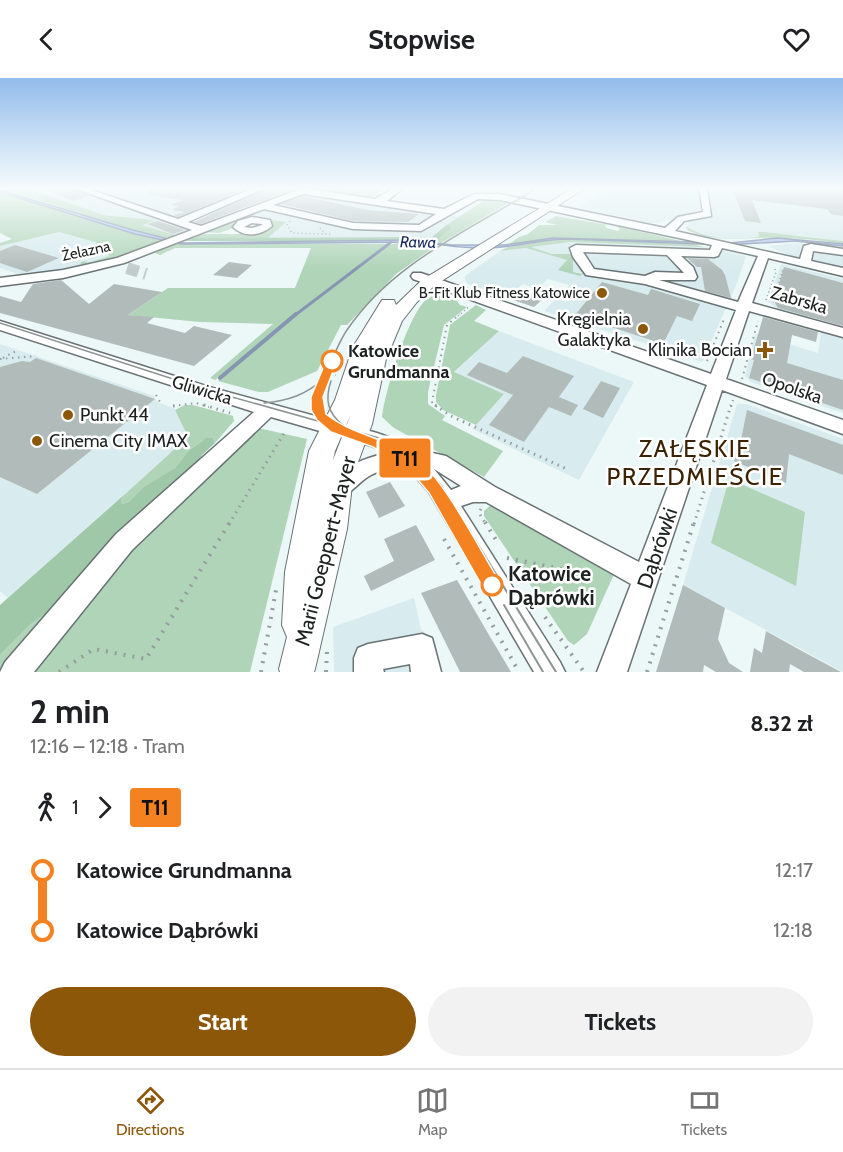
<!DOCTYPE html>
<meta charset="utf-8">
<style>
:root{--surface:#fff;--page:#f2f2f2;--text:#202124;--muted:#757577;--line:#e0e0e0;--accent:#8d570a}
body{margin:0;font-family:Cabin,sans-serif;background:var(--page);color:var(--text);height:100vh;display:flex;flex-direction:column;font-size:22px;white-space:nowrap}
*{box-sizing:border-box;margin:0}
p{font-size:20px;color:var(--muted)}
.icon{flex:none;width:33px;height:33px;fill:none;stroke:currentColor;stroke-width:2;stroke-linecap:round;stroke-linejoin:round}
.map{position:relative;height:594px;overflow:hidden}
.drawer{display:flex;flex-direction:column;background:var(--surface);flex:1}
.drawer>*{flex:none}
.badge{padding:0 12px;border-radius:4px;font-size:21px;line-height:39px}
.map>.badge{position:absolute;translate:-50% -50%;box-shadow:0 0 0 3px #fff}
.legs{display:flex;align-items:center;gap:9px;height:66px;padding:0 30px;font-size:20px}
.legs p{margin-inline-start:auto}
.headline{display:flex;align-items:center;justify-content:space-between;height:102px;padding:0 30px}
h1{font-size:33px;font-weight:700;line-height:45px}
.button{display:flex;gap:12px;margin-top:auto;padding:12px 30px}
.button a{flex:1;height:69px;border-radius:36px;background:var(--accent);color:#fff;font-size:24px;font-weight:700;line-height:69px;text-align:center}
.button a+a{background:var(--page);color:var(--text)}
ul{padding:0 30px;list-style:none}
li{display:flex;align-items:center;gap:21px;height:60px;font-size:22px}
li i{display:grid;place-items:center;width:9px;height:100%;margin:0 8px;background:currentColor}
li i::after{content:'';width:15px;height:15px;margin:-8px;border:4px solid;border-radius:50%;background:var(--surface)}
li p{margin-inline-start:auto}
li:first-child i{background:linear-gradient(#0000 50%,currentColor 0)}
li:last-child i{background:linear-gradient(currentColor 50%,#0000 0)}
header{display:flex;justify-content:space-between;align-items:center;height:78px;padding:0 30px;background:var(--surface);font-size:27px;font-weight:700}
.menu{display:flex;justify-content:space-around;align-items:center;height:84px;border-top:2px solid var(--line);background:var(--surface);font-size:16px;color:var(--muted)}
.menu a{display:grid;justify-items:center;gap:3px}
.menu .on{color:var(--accent)}
.map>svg:first-child{display:block}
.built{fill:#d8ebee}
.green{fill:#afd4b7}
.forest{fill:#9fc8a8}
.water{fill:#b2c7f0;stroke:#8595b2;stroke-width:1.5}
.lines{fill:none;stroke-linecap:round;stroke-linejoin:round}
.stream-far2{stroke:#8595b2;stroke-width:2}
.stream-far1{stroke:#8595b2;stroke-width:3}
.stream{stroke:#8595b2;stroke-width:4}
.building{fill:#b1bbb9}
.minor-tunnel{stroke:#c3cccd;stroke-width:12;stroke-dasharray:12 6;stroke-linecap:butt}
.minor-casing{stroke:#697274;stroke-width:3}
.major-casing{stroke:#697274;stroke-width:2}
.path-far3{stroke:#959d9e;stroke-width:1.5;stroke-dasharray:1 3;stroke-linecap:butt}
.path-far2{stroke:#959d9e;stroke-width:2;stroke-dasharray:1.5 4.5;stroke-linecap:butt}
.path-far1{stroke:#959d9e;stroke-width:3;stroke-dasharray:1.5 5;stroke-linecap:butt}
.path{stroke:#959d9e;stroke-width:4;stroke-dasharray:2 7;stroke-linecap:butt}
.minor{fill:#fff;fill-rule:evenodd}
.major{fill:#fff;fill-rule:evenodd}
.tram-far1{stroke:#8c9494;stroke-width:1.5}
.tram{stroke:#8c9494;stroke-width:2}
.line-1{fill:#f58220;stroke:#fff;stroke-width:1.5}
.poi-dot{fill:#8d570a;stroke:#fff;stroke-width:2}
.stop-1-dot{fill:#fff;stroke:#f58220;stroke-width:3}
.labels{text-anchor:middle;dominant-baseline:central;stroke-width:5;stroke-linejoin:round;paint-order:stroke}
.far-street-label{font-size:15px;fill:#1d2121;stroke:#fff}
.far-poi-label{font-size:15px;fill:#1d2121;stroke:#fff;text-anchor:end}
.far-water-label{font-size:16px;font-style:italic;fill:#152b5c;stroke:#fff}
.street-label{font-size:18px;fill:#1d2121;stroke:#fff}
.poi-label{font-size:18px;fill:#1d2121;stroke:#fff;text-anchor:end}
.stop-label{font-size:18px;font-weight:bold;fill:#1d2121;stroke:#fff;text-anchor:start}
.near-street-label{font-size:21px;fill:#1d2121;stroke:#fff}
.near-stop-label{font-size:21px;font-weight:bold;fill:#1d2121;stroke:#fff;text-anchor:start}
.near-neighbourhood-label{font-size:24px;letter-spacing:1.5px;fill:#3c2202;stroke:#fff}
</style>
<header><svg class="icon" aria-label="back" viewBox="0 0 24 24"><path d="M15 5l-7 7 7 7"/></svg>Stopwise<svg class="icon" aria-label="heart" viewBox="0 0 24 24"><path d="M12 20l-8-8c-3-5 5-10 8-4 3-6 11-1 8 4z"/></svg></header>
<div class="map">
<svg width="843" height="594" viewBox="0 0 843 594">
<rect width="100%" height="100%" fill="#ecf7f8"/>
<g class="built">
<path d="M19,110H72L191,151L173,157L141,147L153,142L103,137L36,113Z"/>
<path d="M92,110H251L180,142L99,115L102,113Z"/>
<path d="M610,110H843V163L799,157L738,161L716,160L695,154L687,149L689,145L687,144L668,141L659,145H650L580,129Z"/>
<path d="M304,115L367,126L459,138L432,159L268,160L286,144L245,138Z"/>
<path d="M59,154L95,164L111,178L84,188L21,197L0,190V168Z"/>
<path d="M570,164L704,169L746,178L737,205L702,284L544,233L569,207L548,201L537,211L523,206L507,220L468,206L465,203V198L500,173L526,170L568,182L559,192L579,198L582,195L573,194V176H552L529,169Z"/>
<path d="M795,165L843,170V191L793,179L768,168Z"/>
<path d="M781,186L843,201V249L780,232L768,224Z"/>
<path d="M499,253L634,304L579,402L472,351L504,316L454,295Z"/>
<path d="M821,254L843,261V335L751,304L745,298L755,256L818,275Z"/>
<path d="M0,266L154,318L157,324L174,330L188,359L8,520L0,513Z"/>
<path d="M737,326H746L843,361V594L683,507Z"/>
<path d="M414,520L421,551L436,566L441,594H334L333,549Z"/>
</g>
<g class="green">
<path d="M0,110L36,113L103,137L155,142L142,147L175,157L165,160L129,151Z"/>
<path d="M317,110H386L368,121L311,112Z"/>
<path d="M0,114L135,156L164,162L126,177L84,188L80,185L84,183L88,185L110,178L95,164L59,154L0,168V165L12,161L0,155Z"/>
<path d="M485,122L508,125L441,165L436,163L452,150L448,146Z"/>
<path d="M245,138L286,144L268,160H187C213,150 245,164 270,147L271,144L260,141L219,155L201,154Z"/>
<path d="M556,138L608,147H605L606,150L618,153L620,151L616,148L685,164L561,160L509,166L519,159L528,156L539,147H557L545,144Z"/>
<path d="M688,147L687,149C709,163 735,161 759,159L758,154H763L843,163V166C821,162 799,160 777,160C747,158 719,166 689,153L686,150Z"/>
<path d="M558,161L693,166L704,169L570,164L531,169L552,176H573V194L583,196L580,198L558,192L567,182L526,170L500,173L508,169Z"/>
<path d="M174,164L181,166H388L321,216L215,302L210,300L273,246L200,244L128,237L168,210H295L311,170H175L160,177L155,175Z"/>
<path d="M398,165L433,170L396,196L347,247H341L317,293L268,314H259L218,303L295,239L388,167Z"/>
<path d="M441,218L456,222L460,227L467,229L444,247L428,314V326L445,338L442,342L503,373L484,399L394,350L382,339C385,314 408,236 427,221C431,218 436,218 441,218Z"/>
<path d="M476,227L486,232L474,243L499,253L454,294L504,316L476,347L443,332L436,324V317L450,247Z"/>
<path d="M185,327H193L233,338L234,343L215,365L213,360L203,362L188,373L175,390L129,424L122,426L121,422L125,416L188,359L175,332Z"/>
<path d="M258,350L307,361L250,594H28L133,466Z"/>
<path d="M729,401L805,434L796,508L711,465Z"/>
<path d="M492,426L615,494L587,556L574,567L568,563L484,438V433Z"/>
<path d="M67,520L0,594V577L31,546Z"/>
</g>
<g class="forest">
<path d="M448,146L452,150L436,163H177L187,160L432,159Z"/>
<path d="M206,360H213L215,365L202,377L194,391L140,435L67,520L31,546L0,577V527L125,416L121,422L122,426L129,424L143,410L175,390L188,373Z"/>
</g>
<path class="water" d="M0,112L129,151L184,165L413,162L452,167H504L553,160L730,165L777,160L843,166V168L795,163L725,167L568,161C545,161 524,167 502,169C476,172 449,168 422,164L181,166L135,156L0,114Z"/>
<g class="lines">
<path class="stream-far2" d="M388,166L392,163"/>
<path class="stream-far1" d="M294,238L390,165"/>
<path class="stream" d="M220,300L296,236"/>
</g>
<g class="building">
<path d="M41,110H71L89,118L73,123Z"/>
<path d="M146,110H248L178,139L174,137L185,134L172,132L179,128L171,127L182,122L146,116Z"/>
<path d="M267,110L294,111L201,146L194,144Z"/>
<path d="M732,110H843V138L831,136L827,131L752,122L761,145L745,143Z"/>
<path d="M303,118L367,132L419,136L408,144L353,143L281,126Z"/>
<path d="M158,143L185,152L173,156L147,146Z"/>
<path d="M15,167L59,180L27,194L0,185V173Z"/>
<path d="M687,180L708,181L722,192L725,197L731,220L705,213L701,189H697Z"/>
<path d="M229,184L252,187L237,200L213,197Z"/>
<path d="M784,189L843,205V248L778,230L774,223Z"/>
<path d="M61,202L89,226L114,206L162,214L128,237L154,239L147,245L185,255L194,248L232,257L194,288L0,235V218L21,224L33,206Z"/>
<path d="M602,204L648,217L651,211L700,226L692,243L677,238L663,266L575,237Z"/>
<path d="M520,212L544,220L534,229L510,221Z"/>
<path d="M763,239L818,254L816,264L792,257L787,285L843,302V332L749,300L754,282L751,281Z"/>
<path d="M523,278L574,298L559,319L578,327L571,338L549,329L524,364L489,347L513,317L467,297L479,284L507,295Z"/>
<path d="M36,280L155,321L37,416L0,399V289L22,283L30,284Z"/>
<path d="M601,303L620,310L603,340L583,331Z"/>
<path d="M747,332L843,367V397L789,376L786,405L734,383L737,371L739,372Z"/>
<path d="M390,404L405,428L379,440L366,414Z"/>
<path d="M416,447L435,482L371,513L364,498L394,483L384,461Z"/>
<path d="M457,502L489,557L511,594H460L421,515Z"/>
<path d="M683,507L725,530L718,561L729,585L743,594H716L704,587L703,594H656Z"/>
<path d="M766,553L800,572L841,594H804L790,586L789,594H750L754,570L762,575Z"/>
</g>
<g class="lines">
<path class="minor-tunnel" d="M127,190L146,196"/>
<defs>
<g id="minor">
<path d="M73,110H85L178,141L254,110H265L188,144L201,148L303,110L375,121L394,110H403L387,123L444,131L474,116H500L665,150L678,139L703,134L699,110H707L711,138L684,143L675,153L800,181L804,168L811,166L843,171V177L813,173L811,183L843,190V198L768,180L752,225L843,250V259L749,233L726,301L843,342V356L722,312L627,594H597L631,506L486,424H473L461,428L560,584L565,594H534L429,414L408,390C395,389 382,391 371,397C357,404 348,423 331,417L328,411C339,389 366,379 389,375L372,368L271,339L132,472L34,594H0L5,584L116,456L254,334L0,252V243L209,309L377,355L402,364L410,370L446,378L495,409L639,484L707,307L413,201L411,198L413,195H421L711,296L736,232L645,206L586,197L573,179L570,170L576,167L710,172L712,167L500,122L478,121L421,153L353,151L264,131L124,185L63,200L0,208V200L63,192L117,180L192,152ZM303,116L436,136L419,147L353,145L273,127ZM722,170L758,178L738,224L659,202H695L697,199L693,189L681,178L714,179L718,178ZM583,174L667,177L684,195L655,194L645,198L594,191ZM434,391L461,408L451,412Z"/>
<path d="M252,139L270,142L272,148C261,158 244,160 233,149L238,143ZM252,145L262,146V147L252,150L244,149Z"/>
<path d="M422,556L432,560L441,594H411L410,586L383,591L384,594H354V580L358,570L368,566Z"/>
</g>
<path id="major" d="M573,110H585L434,208L417,224L402,243L386,281L372,346L353,398L347,451L315,591L314,594H280L279,591L287,559L282,547L285,494L309,373L335,322L353,269L382,222H394L396,227L422,202ZM351,336L333,382L335,373Z"/>
</defs>
<use href="#minor" class="minor-casing"/>
<use href="#major" class="major-casing"/>
<g class="path-far3">
<path d="M290,143L287,147L292,155L325,156"/>
<path d="M320,150L325,156H333"/>
<path d="M766,222L776,194L774,189"/>
<path d="M773,224L783,191"/>
<path d="M458,238L470,228"/>
</g>
<g class="path-far2">
<path d="M3,280L18,272"/>
<path d="M0,281L36,278"/>
<path d="M707,283L724,241"/>
<path d="M325,291L323,296L336,297"/>
<path d="M742,301L758,243"/>
<path d="M156,317L160,324"/>
<path d="M173,328L196,325L209,329"/>
<path d="M437,329L432,324L447,247L460,236"/>
<path d="M731,329L733,322"/>
</g>
<g class="path-far1">
<path d="M204,327L230,335"/>
<path d="M435,327L451,338L569,392"/>
<path d="M173,328L178,327"/>
<path d="M481,431L479,435L486,446"/>
<path d="M229,446L286,352"/>
<path d="M694,446L731,327"/>
</g>
<g class="path">
<path d="M485,444L496,462"/>
<path d="M444,461L519,594"/>
<path d="M507,480L586,496L592,491"/>
<path d="M545,539L584,594"/>
<path d="M59,594L94,571L146,581L230,444"/>
<path d="M261,594L276,512"/>
<path d="M326,594L327,573"/>
<path d="M647,594L694,444"/>
</g>
<use href="#minor" class="minor"/>
<use href="#major" class="major"/>
<g class="tram-far1">
<path d="M0,245L207,312L386,362L418,381L441,407L465,446"/>
<path d="M331,303C325,321 327,335 343,347"/>
<path d="M264,325C287,323 306,317 323,301"/>
<path d="M329,347C313,331 318,316 326,297C332,282 338,265 347,252C393,184 470,152 537,110"/>
</g>
<g class="tram">
<path d="M464,444L556,594"/>
<path d="M504,527L543,594"/>
</g>
</g>
<linearGradient id="sky" x2="0" y2="1"><stop stop-color="#92bceb"/><stop offset="0.57" stop-color="#f6fbfc"/><stop offset="1" stop-color="#f6fbfc" stop-opacity="0"/></linearGradient>
<rect width="843" height="193" fill="url(#sky)"/>
<path class="line-1" d="M332,279L337,283L323,319L326,336C352,357 388,360 417,381C444,401 479,470 498,501L501,507L498,513L492,516L485,513L429,415L408,390L373,369L331,354L317,342L311,332V319L326,283Z"/>
<g class="poi-dot">
<circle cx="602" cy="215" r="6"/>
<circle cx="643" cy="251" r="6"/>
<path d="M762 263h6v6h6v6h-6v6h-6v-6h-6v-6h6z"/>
<circle cx="68" cy="337" r="6"/>
<circle cx="37" cy="363" r="6"/>
</g>
<g class="stop-1-dot">
<circle cx="332" cy="283" r="10"/>
<circle cx="492" cy="507" r="10"/>
</g>
<g class="labels">
<g class="far-street-label">
<text transform="translate(86 173) rotate(-12)">Żelazna</text>
</g>
<g class="far-poi-label">
<text x="590" y="215">B-Fit Klub Fitness Katowice</text>
</g>
<g class="far-water-label">
<text transform="translate(418 164) rotate(1)">Rawa</text>
</g>
<g class="street-label">
<text transform="translate(799 222) rotate(16)">Zabrska</text>
<text transform="translate(792 310) rotate(19)">Opolska</text>
<text transform="translate(202 312) rotate(17)">Gliwicka</text>
</g>
<g class="poi-label">
<text x="631" y="241">Kręgielnia<tspan x="631" dy="21">Galaktyka</tspan></text>
<text x="752" y="272">Klinika Bocian</text>
<text x="80" y="337" text-anchor="start">Punkt 44</text>
<text x="49" y="363" text-anchor="start">Cinema City IMAX</text>
</g>
<g class="stop-label">
<text x="348" y="273">Katowice<tspan x="348" dy="21">Grundmanna</tspan></text>
</g>
<g class="near-street-label">
<text transform="translate(657 470) rotate(-71)">Dąbrówki</text>
<text transform="translate(325 473) rotate(-76)">Marii Goeppert-Mayer</text>
</g>
<g class="near-stop-label">
<text x="508" y="495">Katowice<tspan x="508" dy="24">Dąbrówki</tspan></text>
</g>
<g class="near-neighbourhood-label">
<text x="695" y="370">ZAŁĘSKIE<tspan x="695" dy="28">PRZEDMIEŚCIE</tspan></text>
</g>
</g>
</svg>
<b class="badge" style="left:405px;top:380px;background:#f58220;color:#111">T11</b>
</div>
<section class="drawer">
<div class="headline"><div><h1>2 min</h1><p>12:16 – 12:18 · Tram</p></div><b>8.32 zł</b></div>
<div class="legs"><svg class="icon" aria-label="walk" viewBox="0 0 24 24"><circle cx="13" cy="4" r="2"/><path d="M13 8l-2 6 4 7M11 14l-3 7M7 12l3-4h3l4 4"/></svg>1<svg class="icon" aria-label="forward" viewBox="0 0 24 24"><path d="M9 5l7 7-7 7"/></svg><b class="badge" style="background:#f58220;color:#111">T11</b></div>
<ul>
<li><i style="color:#f58220"></i><b>Katowice Grundmanna</b><p>12:17</p></li>
<li><i style="color:#f58220"></i><b>Katowice Dąbrówki</b><p>12:18</p></li>
</ul>
<div class="button"><a>Start</a><a>Tickets</a></div>
</section>
<nav class="menu">
<a class="on"><svg class="icon" aria-label="directions" viewBox="0 0 24 24"><path d="M12 3l9 9-9 9-9-9zM9 14v-3h6M13 9l2 2-2 2"/></svg>Directions</a>
<a><svg class="icon" aria-label="map" viewBox="0 0 24 24"><path d="M3 6l6-2 6 2 6-2v14l-6 2-6-2-6 2zM9 4v14M15 6v14"/></svg>Map</a>
<a><svg class="icon" aria-label="tickets" viewBox="0 0 24 24"><path d="M3 7h18v10H3zM15 7v10"/></svg>Tickets</a>
</nav>
